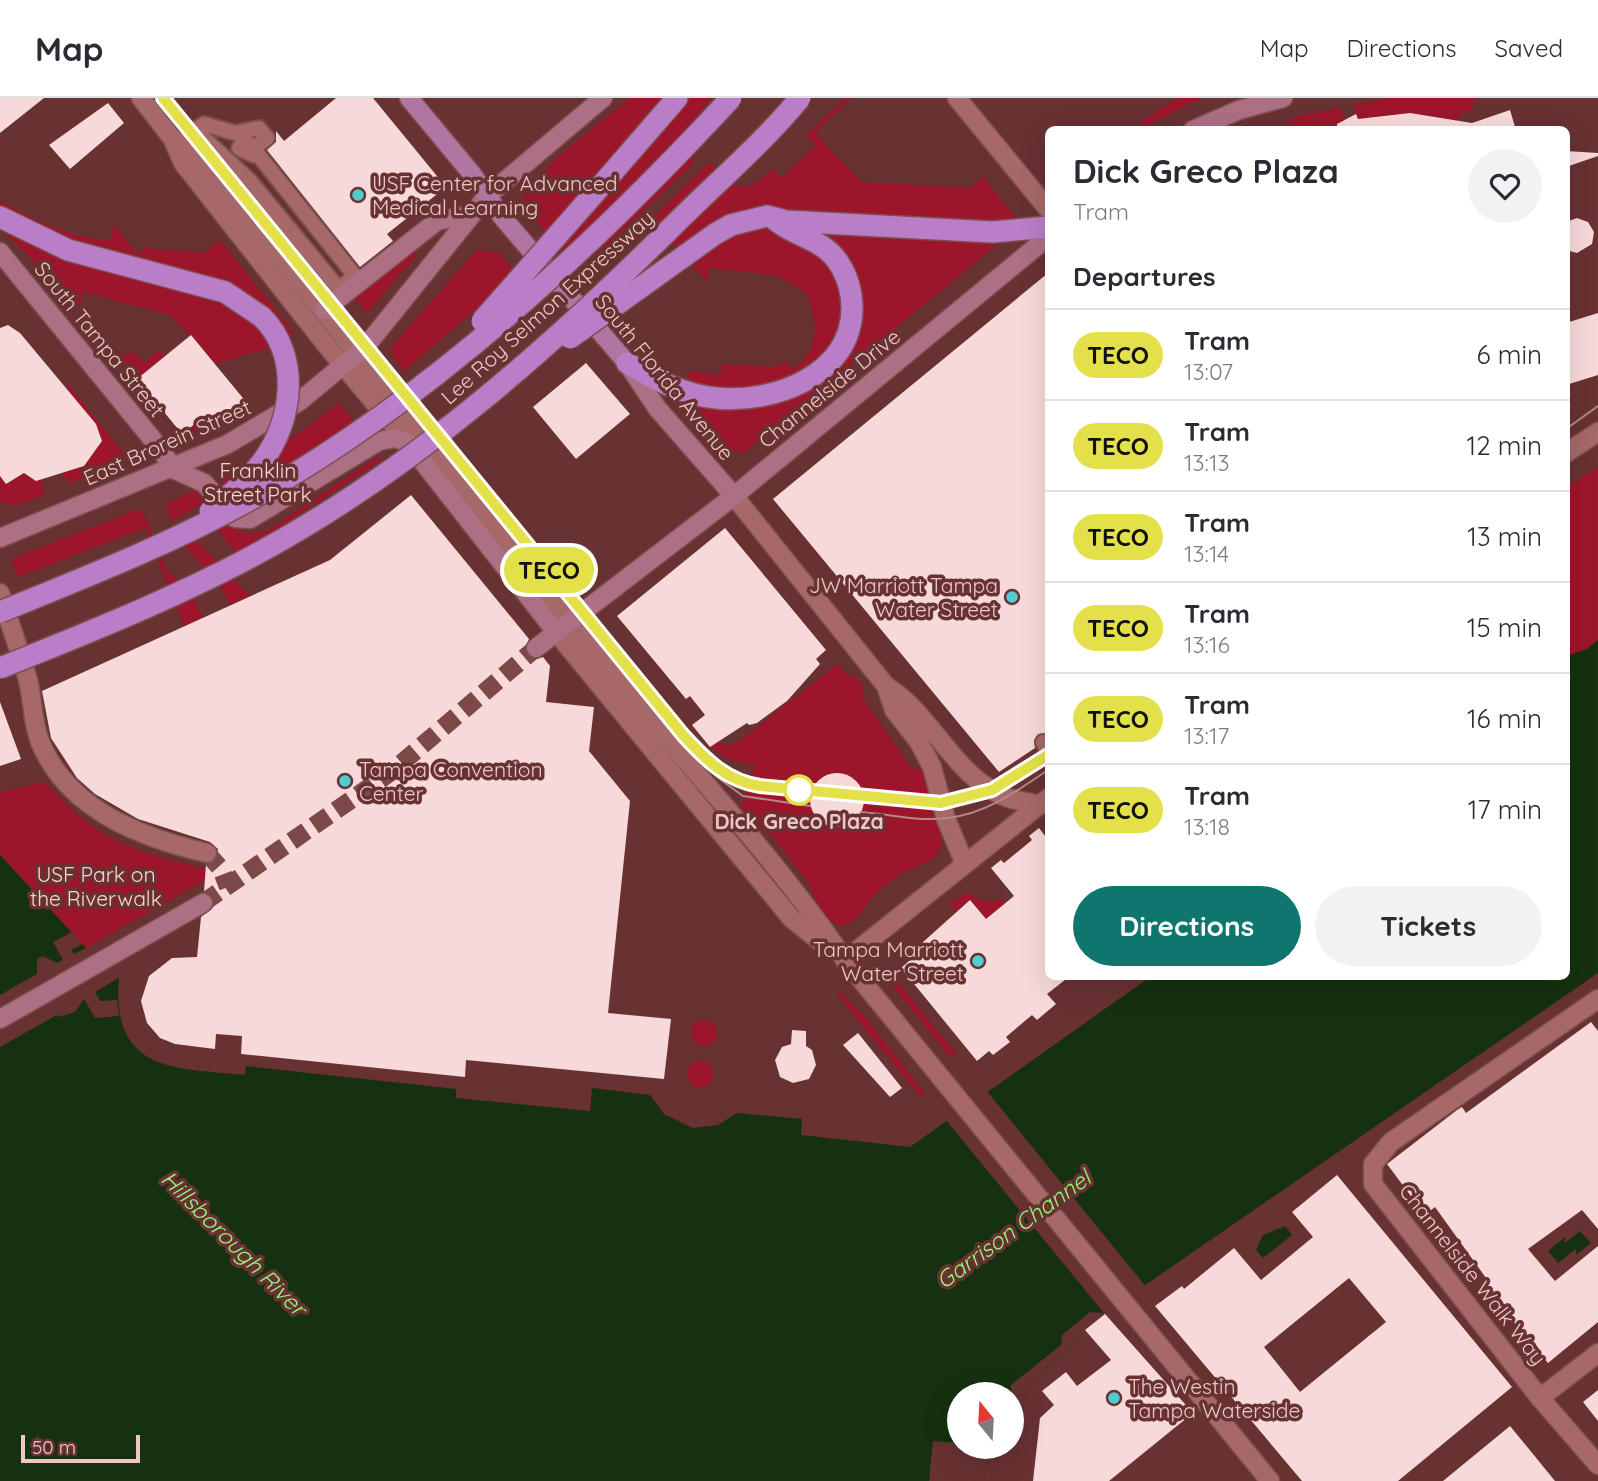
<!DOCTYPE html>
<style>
:root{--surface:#fff;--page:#f2f2f3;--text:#2b2b33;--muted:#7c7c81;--line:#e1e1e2;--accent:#0f766e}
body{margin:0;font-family:Quicksand,sans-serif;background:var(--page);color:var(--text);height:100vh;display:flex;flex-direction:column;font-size:26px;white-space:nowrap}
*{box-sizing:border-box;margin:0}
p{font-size:23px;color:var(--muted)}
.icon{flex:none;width:38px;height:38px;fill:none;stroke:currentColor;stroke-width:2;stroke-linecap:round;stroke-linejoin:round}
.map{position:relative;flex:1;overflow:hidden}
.details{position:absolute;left:1045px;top:28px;width:525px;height:854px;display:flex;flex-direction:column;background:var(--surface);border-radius:10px;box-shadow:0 7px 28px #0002}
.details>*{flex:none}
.badge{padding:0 14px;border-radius:23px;font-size:24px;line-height:46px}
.needle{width:46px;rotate:342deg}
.fabs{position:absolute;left:947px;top:1284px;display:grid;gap:14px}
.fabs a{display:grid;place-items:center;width:77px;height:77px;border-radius:50%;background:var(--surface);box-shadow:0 7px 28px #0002;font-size:35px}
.scale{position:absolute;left:21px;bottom:18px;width:119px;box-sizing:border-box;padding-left:7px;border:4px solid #ebc8c6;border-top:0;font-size:19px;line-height:24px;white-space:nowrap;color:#ebc8c6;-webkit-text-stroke:5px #683132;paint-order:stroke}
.map>.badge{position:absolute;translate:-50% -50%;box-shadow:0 0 0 4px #fff}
h2{padding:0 28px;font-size:26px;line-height:63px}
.round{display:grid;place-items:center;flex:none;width:74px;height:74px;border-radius:37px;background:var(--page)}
.headline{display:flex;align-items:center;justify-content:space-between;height:119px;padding:0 28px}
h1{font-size:33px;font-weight:700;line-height:52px}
.button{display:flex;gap:14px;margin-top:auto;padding:14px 28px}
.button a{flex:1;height:80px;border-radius:42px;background:var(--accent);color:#fff;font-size:28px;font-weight:700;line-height:80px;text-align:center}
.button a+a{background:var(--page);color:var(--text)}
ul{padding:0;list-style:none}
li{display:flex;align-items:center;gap:21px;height:91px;padding:0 28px;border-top:2px solid var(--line)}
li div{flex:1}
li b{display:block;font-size:26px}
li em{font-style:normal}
li .badge{min-width:77px;font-weight:700;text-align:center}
header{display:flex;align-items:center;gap:42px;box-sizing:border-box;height:98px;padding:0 35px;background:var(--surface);border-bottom:2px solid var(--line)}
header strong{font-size:33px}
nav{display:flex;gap:38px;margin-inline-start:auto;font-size:24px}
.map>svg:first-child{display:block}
.green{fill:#9c152b}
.water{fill:#15310f}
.pier{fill:#683132}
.building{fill:#f6d9d8;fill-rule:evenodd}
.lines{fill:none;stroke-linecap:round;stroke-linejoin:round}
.tertiary-tunnel{stroke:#7c4848;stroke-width:18;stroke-dasharray:18 9;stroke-linecap:butt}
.secondary-tunnel{stroke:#7c4848;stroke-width:18;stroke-dasharray:18 9;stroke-linecap:butt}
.pedestrian-casing{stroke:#7e4f50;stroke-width:18}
.minor-casing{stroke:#7e4f50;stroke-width:21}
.tertiary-casing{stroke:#7e4f50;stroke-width:21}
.secondary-casing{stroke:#7e4f50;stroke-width:21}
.primary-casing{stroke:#7e4f50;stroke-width:21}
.motorway-casing{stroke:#7e4f50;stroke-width:24}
.pedestrian{stroke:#a66868;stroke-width:14}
.minor{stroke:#a66868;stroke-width:18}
.tertiary{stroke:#a66868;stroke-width:18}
.secondary{stroke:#ac6f84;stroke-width:18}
.primary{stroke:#b175a1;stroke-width:18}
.motorway{stroke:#b97ec7;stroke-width:21}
.tram{stroke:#b38887;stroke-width:2}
.motorway-bridge-casing{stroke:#7e4f50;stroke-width:24;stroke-linecap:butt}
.motorway-bridge{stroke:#b97ec7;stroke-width:21}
.line-casing{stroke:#fff;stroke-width:16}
.line{stroke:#e3e049;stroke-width:10}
.poi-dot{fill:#51ccd3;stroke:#683132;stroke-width:2.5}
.stop-dot{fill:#fff;stroke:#e3e049;stroke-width:3.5}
.labels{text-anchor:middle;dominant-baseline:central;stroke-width:7;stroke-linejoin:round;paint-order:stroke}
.poi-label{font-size:21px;fill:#ebc8c6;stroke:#683132;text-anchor:start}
.street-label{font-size:21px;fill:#ebc8c6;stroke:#683132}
.park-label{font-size:21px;fill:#f8d5d4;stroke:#683132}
.stop-label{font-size:21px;font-weight:bold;fill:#ebc8c6;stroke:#683132}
.water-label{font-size:23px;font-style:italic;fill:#8ffb76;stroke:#683132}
</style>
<header>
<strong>Map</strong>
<nav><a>Map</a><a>Directions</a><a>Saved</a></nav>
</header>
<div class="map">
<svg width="1598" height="1383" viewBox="0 0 1598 1383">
<rect width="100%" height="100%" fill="#683132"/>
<g class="green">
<path d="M630,0H711L698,16L693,66L604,150L582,143L567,157L519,105L527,97L524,93L560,57Z"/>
<path d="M846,0H851L815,35L861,84L970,90L983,79L1018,122L1001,143L744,355C717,351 704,328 687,309L689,273L720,277L722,266L773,269L786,264L792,271C822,251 817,225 807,195L775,177L709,170L707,184L651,121L709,65C738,90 742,100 773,71L782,80L816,47L806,38Z"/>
<path d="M1180,0H1200L1141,31L1135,29L1167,6Z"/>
<path d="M1387,0H1476L1470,14L1458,16L1460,22L1410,15L1358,21L1353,7Z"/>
<path d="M1340,10L1345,26L1333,31L1279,32L1295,19Z"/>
<path d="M0,103C37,122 69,141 112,142L111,132L115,128L137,156L144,150L204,155L220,142L293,234L269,250L215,266L170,217L83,194L80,209L0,130C25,145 51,158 79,166C136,182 218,191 261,233L275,222L264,208L241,190L80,150L0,111Z"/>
<path d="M415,151L416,158L367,215L352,197Z"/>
<path d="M477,152L499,155L517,176L403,274L391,254V249Z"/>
<path d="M111,245L122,258L134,254L145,265L158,251L165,258L137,281L109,246Z"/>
<path d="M68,286L127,360L74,384L67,383L62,375L84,368L102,343L96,326L67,291Z"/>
<path d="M247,305L251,311L186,341L182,336L200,322L205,327L217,317L223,324Z"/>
<path d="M339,305L367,340L268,403L221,396L222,381L298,336Z"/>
<path d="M377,359L381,362L238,457L214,428L219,426L249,436L267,433Z"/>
<path d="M1598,369V542L1587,551L1566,558V389Z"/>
<path d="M24,375L36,383L41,381L45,397L15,408L0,404V378L13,383Z"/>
<path d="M195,392L203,405L171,424L166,406Z"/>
<path d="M139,411L144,416L167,473L186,487L203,519L184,528L145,430L18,479L11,461Z"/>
<path d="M194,440L250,498L230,507L219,485L183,447Z"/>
<path d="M838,566L849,579L854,576L864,590L862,599L911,670L922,672L942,742C941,769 915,764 898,778C889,785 880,791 873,799C861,812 860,824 841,828L827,822L822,816L808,784L773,739L740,715L755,667L728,661L710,649L717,644L728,648L737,645Z"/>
<path d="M45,684C98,743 131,753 206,771L205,782L86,850L0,756V694Z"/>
<path d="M966,795L986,804L1003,802L1005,805L1000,809L1003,813L989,824L970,802L955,814L949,806Z"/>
<path d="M889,873L956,956L951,960L884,877Z"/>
<path d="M840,894L866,920L924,995L920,998L837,896Z"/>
<circle cx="704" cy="935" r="13"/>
<circle cx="700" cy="976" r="13"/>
</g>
<g class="water">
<path d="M1598,542V875L1106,1214L1026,1289L1021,1332L1012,1341V1297H959V1349H1003L985,1367L984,1383H0V757L86,850L119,880C111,974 173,970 245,977L246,968L456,991V1000L590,1013L592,990L650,997L664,1016L693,1030L718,1027L737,1015L802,1021L801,1037L910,1049L1150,879L1566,878V558L1587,551Z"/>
<path d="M1285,1128L1292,1137L1263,1160L1256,1152L1263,1137Z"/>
<path d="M1580,1133L1591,1145L1576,1157V1151L1558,1165L1548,1153L1565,1139V1145Z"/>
</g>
<g class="pier">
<path d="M72,834L83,846L71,852L74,856L90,848L122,878L95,894L100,903L117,902L119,918L95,920L84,901L75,914L59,919L57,917L0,949V897L37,876V861L43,858L57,865L63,862L53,844Z"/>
<path d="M986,992L1147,1190L1107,1218L1104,1216L1026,1289L1021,1332L1012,1341L1011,1287L1061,1247L1062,1237L1090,1214L1104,1215L945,1021Z"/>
<path d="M933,1343L959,1345V1349H1003L985,1367L984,1383H929Z"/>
</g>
<g class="building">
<path d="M0,0H44L0,35Z"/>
<path d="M336,0H373L446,89L387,136L393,143L360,169L267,52L276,44V33L284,43Z"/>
<path d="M108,5L124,25L70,71L49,47Z"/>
<path d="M1510,12L1516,32H1337V26L1356,16L1358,21L1410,15L1472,25Z"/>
<path d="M1566,53L1598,55V58L1566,69Z"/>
<path d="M1577,120L1588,124L1594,134L1592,146L1577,155L1566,152V124Z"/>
<path d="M1048,175V636H1038L1034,643L1035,650L999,674L773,401Z"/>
<path d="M1598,215V277L1566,287V225Z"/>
<path d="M8,227L20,235L96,326L102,343L84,368L36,383L24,375L6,386L0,378V230Z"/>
<path d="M191,237L247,305L223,325L217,317L204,327L200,322L182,336L137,281Z"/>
<path d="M586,265L630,316L576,361L533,309Z"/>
<path d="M411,397L529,541L525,551L527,557L537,561L543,559L550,568L546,604L594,609L589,653L630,703L608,915L671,921L664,981L466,962L465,979L241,956L242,938L216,936L215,951L175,946L160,940L147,925L141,903L149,878L172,860L197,859L201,819L212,811L214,806L212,799L204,794L206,766L216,762L218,751L210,744L138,721L95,696L77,680L51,640L42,593L330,462Z"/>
<path d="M725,430L826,552L816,561L820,566L787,603L757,625L749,627L747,625L710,649L692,627L705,617L690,598L686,601L617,518Z"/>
<path d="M0,604L21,661L0,668Z"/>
<circle cx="837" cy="702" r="27"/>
<path d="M1039,730L1048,742V878H1070L1047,896L1056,906L1037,922L1032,917L1006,939L1010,944L993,957L989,953L977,963L901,870L916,857L913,853L970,802L986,821L1014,798L991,770L1001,762L1004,765L1032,742L1029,738Z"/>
<path d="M1591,924L1598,933V1131L1582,1112L1528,1151L1555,1183L1598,1148V1224L1548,1265L1481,1184L1486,1180L1435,1109L1425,1117L1387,1066L1457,1012L1462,1009L1466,1015Z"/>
<path d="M792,932L806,933V948L812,952L816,967L809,981L793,985L780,979L775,962L782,949L791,946Z"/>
<path d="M858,935L902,990L890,999L843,947Z"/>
<path d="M1337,1077L1512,1289L1398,1383H1302L1155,1208L1182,1188L1184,1191L1234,1150L1261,1182L1313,1139L1292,1114ZM1349,1180L1386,1224L1300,1294L1264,1249Z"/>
<path d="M1105,1216L1193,1315L1109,1383H1033L1040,1320L1054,1307L1042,1293L1066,1274L1077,1288L1111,1262L1085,1232Z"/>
<path d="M1598,1292V1323L1583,1304Z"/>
<path d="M1510,1328L1555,1383H1443Z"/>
</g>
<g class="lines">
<path class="tertiary-tunnel" d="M207,755L221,771L228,789"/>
<path class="secondary-tunnel" d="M203,805L391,674L536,550"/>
<defs>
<g id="pedestrian">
<path d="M204,26L235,35L259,30L267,40L254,50L245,42L239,50L253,57L256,54L355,178L339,191L250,83L195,32Z"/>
<path d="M1043,644L1048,654"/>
</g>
<g id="minor">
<path d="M734,398L886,588L894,612L919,644L932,669L946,721L964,764"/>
<path d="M886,588C933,617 954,680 1008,700C1017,703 1029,704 1039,707"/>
<path d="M1598,1255L1540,1300L1598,1367"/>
<path d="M1540,1300L1373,1086V1066L1391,1044L1598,901"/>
</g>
<g id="tertiary">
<path d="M141,0L172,40L183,65L327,248L408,345"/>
<path d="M957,0L1048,111"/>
<path d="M172,40L195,55C322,209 444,366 568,522C658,637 763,742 845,862L1270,1383"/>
<path d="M1566,355L1598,334"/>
<path d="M0,495C9,524 20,552 28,582C33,602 32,623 40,644C68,712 142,740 207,755"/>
<path d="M556,534L792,821L831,852"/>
<path d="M845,862L1048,700"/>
</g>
<g id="secondary">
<path d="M1193,32L1239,12L1283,0"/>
<path d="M0,154L162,353L173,371L204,385L235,420L250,421L379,343L396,340L408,345L556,534"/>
<path d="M324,212L437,123L469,117"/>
<path d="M627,265L657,310L734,398"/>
<path d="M0,440L228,346L300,303L366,248L487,98L603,0"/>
<path d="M536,550L734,398L1048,139"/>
<path d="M0,921L203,805"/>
</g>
<path id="primary" d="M409,0L472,76L503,120L627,265"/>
<g id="motorway">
<path d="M599,90L677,0"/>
<path d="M0,119L68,152L225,194L262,219"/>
<path d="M731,127L767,118L786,123L993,134L1048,129"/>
<path d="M627,265C654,281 683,297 716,300C772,306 851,278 852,211C852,193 847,176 836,161C820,140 793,138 774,121"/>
</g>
</defs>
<use href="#pedestrian" class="pedestrian-casing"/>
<use href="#minor" class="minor-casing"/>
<use href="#tertiary" class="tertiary-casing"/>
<use href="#secondary" class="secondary-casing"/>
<use href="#primary" class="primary-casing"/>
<use href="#motorway" class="motorway-casing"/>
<use href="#pedestrian" class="pedestrian"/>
<use href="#minor" class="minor"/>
<use href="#tertiary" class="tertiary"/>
<use href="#secondary" class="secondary"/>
<use href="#primary" class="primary"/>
<use href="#motorway" class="motorway"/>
<g class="tram">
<path d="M163,0L717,679L743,698L810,708"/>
<path d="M1566,331L1598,308"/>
<path d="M721,673L747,686L811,693"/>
<path d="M863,699C955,708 970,708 1048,657"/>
<path d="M861,714C889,716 919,724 947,720C986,716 1017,693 1048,672"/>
</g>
<defs>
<g id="motorway-bridge">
<path d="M482,223L599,90"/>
<path d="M570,240L715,136L731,127"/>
<path d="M210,413C228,398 248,383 262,364C293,323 301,258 262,219"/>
<path d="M0,514C86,479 173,445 255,399C432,299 593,149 731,0"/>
<path d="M0,570C85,536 170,502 251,459C412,373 549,251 677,124C718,83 764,44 800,0"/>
</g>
</defs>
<use href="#motorway-bridge" class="motorway-bridge-casing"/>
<use href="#motorway-bridge" class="motorway-bridge"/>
</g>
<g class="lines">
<defs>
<path id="line" d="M163,0L683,637C705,661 726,683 760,688L941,705L992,692L1048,657"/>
</defs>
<use href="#line" class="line-casing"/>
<use href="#line" class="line"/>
</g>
<g class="poi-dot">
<circle cx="358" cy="97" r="7"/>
<circle cx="1012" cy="499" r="7"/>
<circle cx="345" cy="683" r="7"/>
<circle cx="978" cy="863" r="7"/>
<circle cx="1114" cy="1300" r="7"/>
</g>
<circle class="stop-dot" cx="799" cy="692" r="14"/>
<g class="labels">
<g class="poi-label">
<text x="372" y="85">USF Center for Advanced<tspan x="372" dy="24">Medical Learning</tspan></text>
<text x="998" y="487" text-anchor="end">JW Marriott Tampa<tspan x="998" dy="24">Water Street</tspan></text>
<text x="359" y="671">Tampa Convention<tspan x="359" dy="24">Center</tspan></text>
<text x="964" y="851" text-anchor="end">Tampa Marriott<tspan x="964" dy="24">Water Street</tspan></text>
<text x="1128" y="1288">The Westin<tspan x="1128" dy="24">Tampa Waterside</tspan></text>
</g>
<g class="street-label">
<text transform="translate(547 209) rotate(-42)">Lee Roy Selmon Expressway</text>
<text transform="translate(100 241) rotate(51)">South Tampa Street</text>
<text transform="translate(665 279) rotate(51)">South Florida Avenue</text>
<text transform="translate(829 290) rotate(-39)">Channelside Drive</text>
<text transform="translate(167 344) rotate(-24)">East Brorein Street</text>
<text transform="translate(1473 1176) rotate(52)">Channelside Walk Way</text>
</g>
<g class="park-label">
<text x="258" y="372">Franklin<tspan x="258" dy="24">Street Park</tspan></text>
<text x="96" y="776">USF Park on<tspan x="96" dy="24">the Riverwalk</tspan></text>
</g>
<g class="stop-label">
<text x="799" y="723">Dick Greco Plaza</text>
</g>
<g class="water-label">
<text transform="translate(1013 1131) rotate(-36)">Garrison Channel</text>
<text transform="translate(234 1145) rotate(45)">Hillsborough River</text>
</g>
</g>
</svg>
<div class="fabs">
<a><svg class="needle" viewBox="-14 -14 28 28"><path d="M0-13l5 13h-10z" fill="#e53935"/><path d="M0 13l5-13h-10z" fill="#7c7c81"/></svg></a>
</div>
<div class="scale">50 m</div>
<b class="badge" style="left:549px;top:472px;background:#e3e049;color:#111">TECO</b>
<section class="details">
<div class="headline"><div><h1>Dick Greco Plaza</h1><p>Tram</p></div><a class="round"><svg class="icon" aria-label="heart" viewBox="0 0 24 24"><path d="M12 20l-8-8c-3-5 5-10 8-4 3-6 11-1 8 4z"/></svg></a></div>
<h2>Departures</h2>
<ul>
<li><span class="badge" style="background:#e3e049;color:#111">TECO</span><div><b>Tram</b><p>13:07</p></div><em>6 min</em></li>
<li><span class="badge" style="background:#e3e049;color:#111">TECO</span><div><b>Tram</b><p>13:13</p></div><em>12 min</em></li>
<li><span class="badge" style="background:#e3e049;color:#111">TECO</span><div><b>Tram</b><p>13:14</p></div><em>13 min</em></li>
<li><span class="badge" style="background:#e3e049;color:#111">TECO</span><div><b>Tram</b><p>13:16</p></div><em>15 min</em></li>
<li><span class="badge" style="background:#e3e049;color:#111">TECO</span><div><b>Tram</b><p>13:17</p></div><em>16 min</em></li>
<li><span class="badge" style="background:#e3e049;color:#111">TECO</span><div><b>Tram</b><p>13:18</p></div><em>17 min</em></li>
</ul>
<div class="button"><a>Directions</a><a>Tickets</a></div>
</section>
</div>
